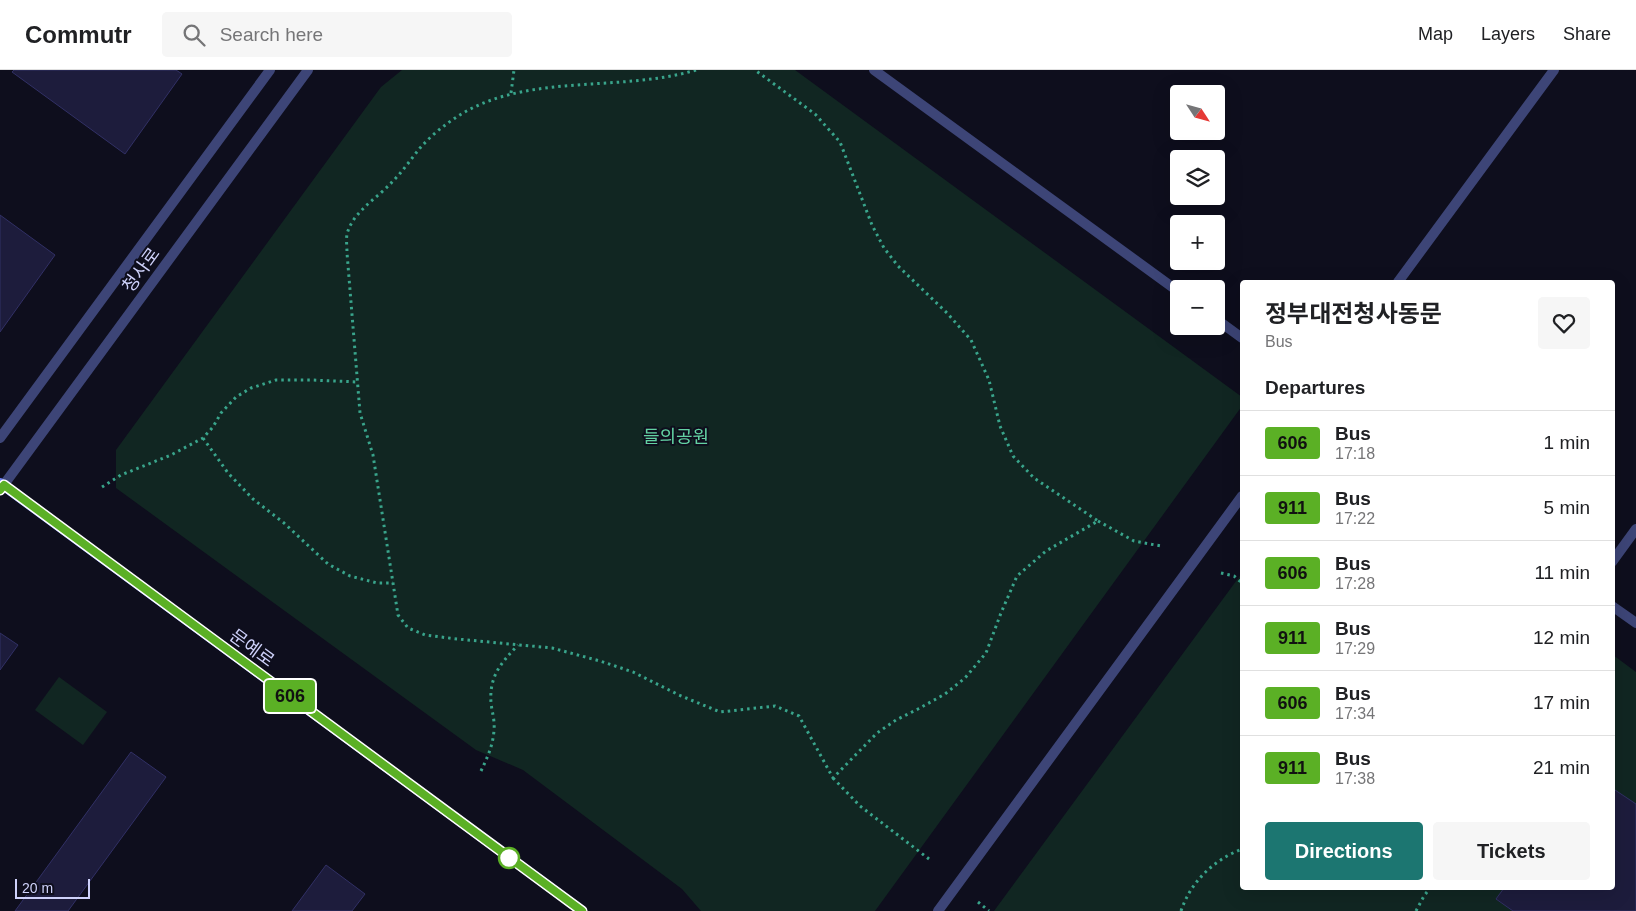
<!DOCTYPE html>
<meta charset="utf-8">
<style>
:root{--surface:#fff;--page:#f6f6f6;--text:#202124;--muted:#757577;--line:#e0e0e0;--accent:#1c7671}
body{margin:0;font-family:Helvetica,"Noto Sans KR",sans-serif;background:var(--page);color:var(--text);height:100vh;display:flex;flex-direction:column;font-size:19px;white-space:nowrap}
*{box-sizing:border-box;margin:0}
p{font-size:16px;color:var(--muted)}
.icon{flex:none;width:28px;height:28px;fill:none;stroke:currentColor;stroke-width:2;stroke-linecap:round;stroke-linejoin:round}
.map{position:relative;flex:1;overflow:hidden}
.drawer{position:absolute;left:1240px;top:210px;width:375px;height:610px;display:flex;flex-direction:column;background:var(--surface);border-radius:5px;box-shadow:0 5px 20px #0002}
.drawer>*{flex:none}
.badge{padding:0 10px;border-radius:4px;font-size:18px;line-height:32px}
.needle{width:32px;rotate:126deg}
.tools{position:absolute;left:1170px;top:15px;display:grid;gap:10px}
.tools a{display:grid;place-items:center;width:55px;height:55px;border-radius:5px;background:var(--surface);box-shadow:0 5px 20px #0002;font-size:25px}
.scale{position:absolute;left:15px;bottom:12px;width:75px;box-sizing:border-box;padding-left:5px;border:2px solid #ced1fa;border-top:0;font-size:14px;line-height:18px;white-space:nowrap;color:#ced1fa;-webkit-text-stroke:4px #0e0e1d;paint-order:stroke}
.map>.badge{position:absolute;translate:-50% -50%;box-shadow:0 0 0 2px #fff}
h2{padding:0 25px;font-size:19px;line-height:45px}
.round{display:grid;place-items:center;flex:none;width:52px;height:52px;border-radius:5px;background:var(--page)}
.summary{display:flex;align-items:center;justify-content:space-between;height:85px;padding:0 25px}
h1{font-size:24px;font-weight:700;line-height:38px}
.cta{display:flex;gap:10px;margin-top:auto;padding:10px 25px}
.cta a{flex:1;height:58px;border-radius:5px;background:var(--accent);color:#fff;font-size:20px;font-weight:700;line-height:58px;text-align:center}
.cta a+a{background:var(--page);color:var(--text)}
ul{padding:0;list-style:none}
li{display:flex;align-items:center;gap:15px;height:65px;padding:0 25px;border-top:1px solid var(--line)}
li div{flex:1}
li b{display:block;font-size:19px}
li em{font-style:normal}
li .badge{min-width:55px;font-weight:700;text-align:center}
header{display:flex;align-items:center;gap:30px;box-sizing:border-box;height:70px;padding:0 25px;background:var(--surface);border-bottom:1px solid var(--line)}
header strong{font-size:24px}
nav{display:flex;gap:28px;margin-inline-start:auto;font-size:18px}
.search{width:350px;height:45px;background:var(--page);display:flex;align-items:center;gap:12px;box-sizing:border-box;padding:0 18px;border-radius:5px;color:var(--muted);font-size:19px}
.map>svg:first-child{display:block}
.green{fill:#112622}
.building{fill:#1d1c3c;stroke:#313065}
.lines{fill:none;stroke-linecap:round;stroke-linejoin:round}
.path{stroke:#39a48b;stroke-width:3;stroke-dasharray:2.5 4;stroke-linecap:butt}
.service{stroke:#3d4577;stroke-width:10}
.minor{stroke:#3d4577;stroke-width:10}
.tertiary{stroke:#3d4577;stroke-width:10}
.secondary{stroke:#6f82f1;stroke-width:10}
.line-casing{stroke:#fff;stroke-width:11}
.line{stroke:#5bb025;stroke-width:8}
.stop-dot{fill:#fff;stroke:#5bb025;stroke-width:2.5}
.labels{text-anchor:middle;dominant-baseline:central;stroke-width:4;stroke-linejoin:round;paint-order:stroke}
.street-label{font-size:18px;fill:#ced1fa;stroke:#0e0e1d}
.park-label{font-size:18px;fill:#63d2a3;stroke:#0e0e1d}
</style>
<header>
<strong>Commutr</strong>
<div class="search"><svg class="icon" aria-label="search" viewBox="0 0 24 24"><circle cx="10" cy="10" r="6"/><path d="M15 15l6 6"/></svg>Search here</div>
<nav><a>Map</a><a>Layers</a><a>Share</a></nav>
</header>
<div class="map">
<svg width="1636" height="841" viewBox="0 0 1636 841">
<rect width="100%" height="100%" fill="#0e0e1d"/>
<g class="green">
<path d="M402,0H795L1242,327V336L875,841H701L682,819L523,700L476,680L116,418V380L381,17Z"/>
<path d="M1242,503V818H1612L1613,585L1636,602V841H994Z"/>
<path d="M59,607L107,642L83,675L35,640Z"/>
</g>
<g class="building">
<path d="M14,0H176L182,4L125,84L12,2Z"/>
<path d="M0,145L55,185L0,262Z"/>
<path d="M0,563L18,575L0,600Z"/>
<path d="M131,682L166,707L68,841H15Z"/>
<path d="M1612,718L1636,734V841H1513L1496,829L1504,818H1612Z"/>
<path d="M326,795L365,824L352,841H292Z"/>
</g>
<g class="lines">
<g class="path">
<path d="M696,0C617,24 518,0 448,53C438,60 428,69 420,78C411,89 403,101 393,111C378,128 353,141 347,164C346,170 347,177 347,183L360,343L373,385L398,545L408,558L425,565L457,569L552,578L600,591L633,602L679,625L720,642L775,636L799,646L833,708L877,663L896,650L918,639L945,624L965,608L986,583L1001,543L1017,506L1046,481L1098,451L1034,408L1013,386L1000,356L989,310L971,270L947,243L898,196L884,178L872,155L840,72L815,44L755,0"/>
<path d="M511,23L514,0"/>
<path d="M203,368L228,403L253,429L284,453L328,494L350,506L377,513H393"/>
<path d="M102,417L121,405L171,385L203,368L213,357L221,343L236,327L251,318L276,310H311L358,312"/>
<path d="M1098,451L1134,471L1161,476"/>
<path d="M1221,503L1234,506L1242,513"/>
<path d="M481,701C487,688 493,676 494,660C495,651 492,642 491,633C489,606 501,593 518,575"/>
<path d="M833,708L860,736L929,789"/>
<path d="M978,832L989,841"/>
<path d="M1181,841C1191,811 1214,790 1242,779"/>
<path d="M1416,841L1424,826L1430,818"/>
</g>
<g class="service">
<path d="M874,0L1179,222"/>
<path d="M1398,212L1554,0"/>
<path d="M1216,249L1242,268"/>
<path d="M1612,492L1636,459"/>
<path d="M1612,536L1636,553"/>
</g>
<path class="minor" d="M938,841L1242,426"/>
<g class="tertiary">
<path d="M0,368L270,0"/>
<path d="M0,420L308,0"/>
</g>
<path class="secondary" d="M0,413L582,841"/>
</g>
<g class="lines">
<defs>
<path id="line" d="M0,420L4,415L582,841"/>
</defs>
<use href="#line" class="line-casing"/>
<use href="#line" class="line"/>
</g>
<circle class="stop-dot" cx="509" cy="788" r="10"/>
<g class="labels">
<g class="street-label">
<text transform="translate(141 200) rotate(-54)">청사로</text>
<text transform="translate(252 578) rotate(36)">문예로</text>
</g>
<g class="park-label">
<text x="676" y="367">들의공원</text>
</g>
</g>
</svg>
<div class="tools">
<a><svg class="needle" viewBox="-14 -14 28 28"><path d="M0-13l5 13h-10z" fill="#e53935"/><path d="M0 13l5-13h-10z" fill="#757577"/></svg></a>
<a><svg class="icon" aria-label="layers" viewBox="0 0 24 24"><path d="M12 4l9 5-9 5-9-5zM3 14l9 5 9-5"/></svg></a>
<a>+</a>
<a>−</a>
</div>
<div class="scale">20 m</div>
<b class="badge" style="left:290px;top:626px;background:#5bb025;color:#111">606</b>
<section class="drawer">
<div class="summary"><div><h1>정부대전청사동문</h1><p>Bus</p></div><a class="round"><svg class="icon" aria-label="heart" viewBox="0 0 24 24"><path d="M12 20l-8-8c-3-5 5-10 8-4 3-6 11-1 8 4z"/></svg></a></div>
<h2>Departures</h2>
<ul>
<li><span class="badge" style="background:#5bb025;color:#111">606</span><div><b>Bus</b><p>17:18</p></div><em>1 min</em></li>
<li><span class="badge" style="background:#5bb025;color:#111">911</span><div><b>Bus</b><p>17:22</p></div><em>5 min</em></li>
<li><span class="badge" style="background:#5bb025;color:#111">606</span><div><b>Bus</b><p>17:28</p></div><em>11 min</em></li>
<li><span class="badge" style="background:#5bb025;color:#111">911</span><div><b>Bus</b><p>17:29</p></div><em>12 min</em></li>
<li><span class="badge" style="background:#5bb025;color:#111">606</span><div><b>Bus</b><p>17:34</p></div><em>17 min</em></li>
<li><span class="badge" style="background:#5bb025;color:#111">911</span><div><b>Bus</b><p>17:38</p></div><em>21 min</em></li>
</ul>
<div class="cta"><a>Directions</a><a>Tickets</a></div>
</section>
</div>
